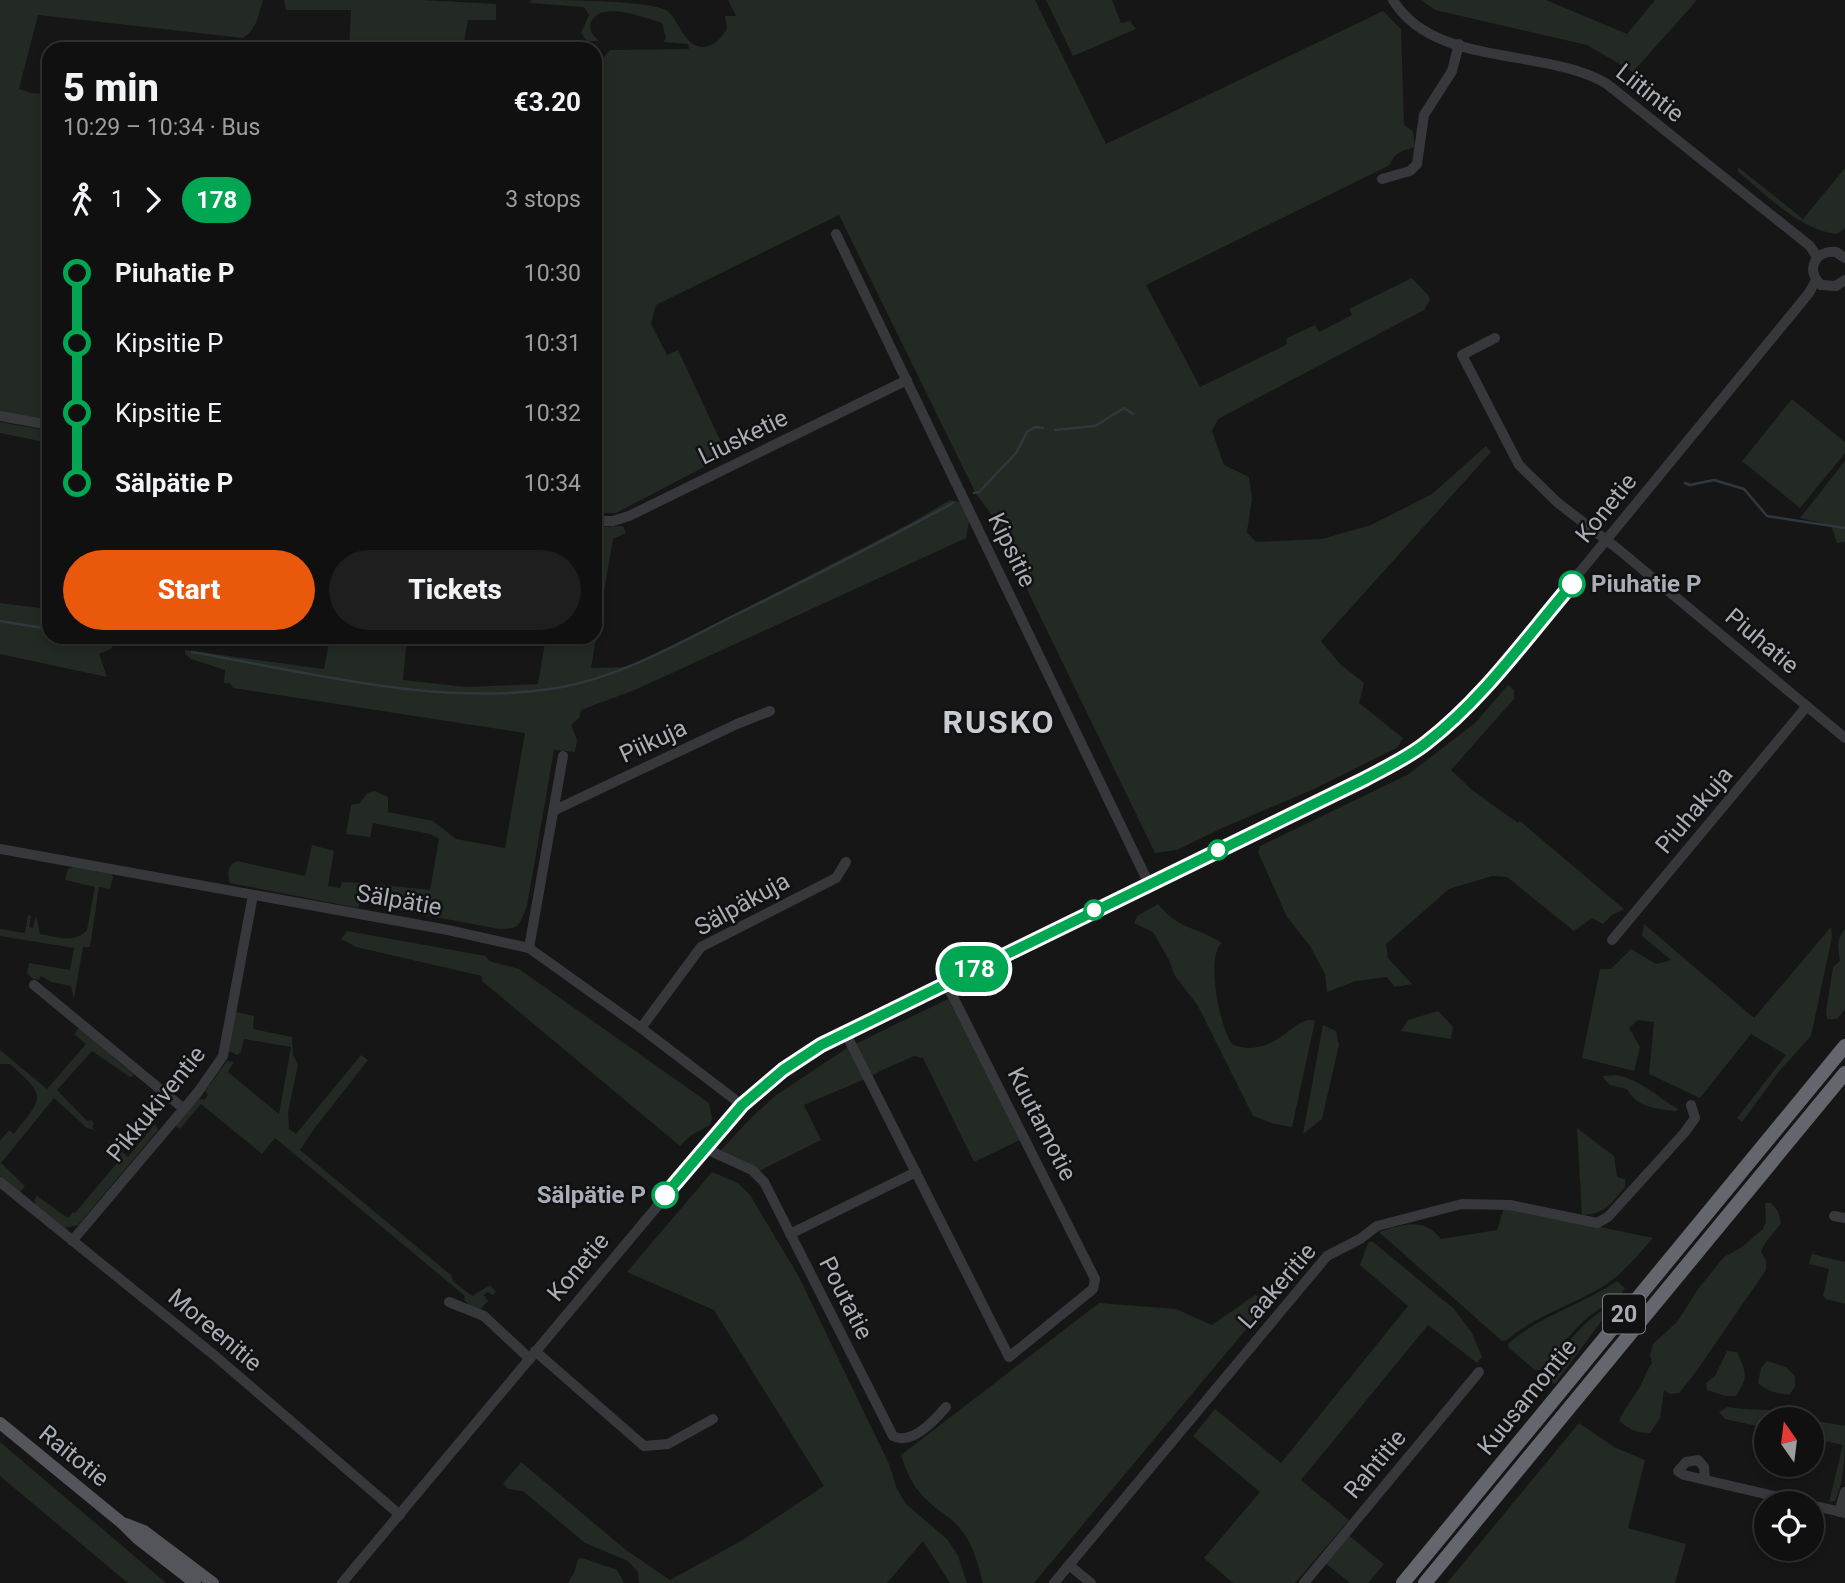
<!DOCTYPE html>
<meta charset="utf-8">
<style>
:root{--surface:#101011;--page:#1e1e1f;--text:#f1f3f6;--muted:#9c9d9f;--line:#303031;--accent:#ea580c}
body{margin:0;font-family:Roboto,sans-serif;background:var(--page);color:var(--text);height:100vh;display:flex;flex-direction:column;font-size:26px;white-space:nowrap}
*{box-sizing:border-box;margin:0}
p{font-size:23px;color:var(--muted)}
.icon{flex:none;width:38px;height:38px;fill:none;stroke:currentColor;stroke-width:2;stroke-linecap:round;stroke-linejoin:round}
.map{position:relative;flex:1;overflow:hidden}
.details{position:absolute;left:42px;top:42px;width:560px;height:602px;display:flex;flex-direction:column;background:var(--surface);border-radius:21px;box-shadow:0 4px 10px #0003,0 0 0 2px var(--line)}
.details>*{flex:none}
.badge{padding:0 14px;border-radius:23px;font-size:24px;line-height:46px}
.needle{width:46px;rotate:346deg}
.tools{position:absolute;left:1754px;top:1407px;display:grid;gap:14px}
.tools a{display:grid;place-items:center;width:70px;height:70px;border-radius:50%;background:var(--surface);box-shadow:0 4px 10px #0003,0 0 0 2px var(--line);font-size:35px}
.map>.badge{position:absolute;translate:-50% -50%;box-shadow:0 0 0 4px #fff}
.legs{display:flex;align-items:center;gap:10px;height:77px;padding:0 21px;font-size:23px}
.legs p{margin-inline-start:auto}
.head{display:flex;align-items:center;justify-content:space-between;height:119px;padding:0 21px}
h1{font-size:38px;font-weight:800;line-height:52px}
.cta{display:flex;gap:14px;margin-top:auto;padding:14px 21px}
.cta a{flex:1;height:80px;border-radius:42px;background:var(--accent);color:#fff;font-size:28px;font-weight:800;line-height:80px;text-align:center}
.cta a+a{background:var(--page);color:var(--text)}
ul{padding:0 21px;list-style:none}
li{display:flex;align-items:center;gap:24px;height:70px;font-size:26px}
li i{display:grid;place-items:center;width:10px;height:100%;margin:0 9px;background:currentColor}
li i::after{content:'';width:18px;height:18px;margin:-9px;border:5px solid;border-radius:50%;background:var(--surface)}
li p{margin-inline-start:auto}
li:first-child i{background:linear-gradient(#0000 50%,currentColor 0)}
li:last-child i{background:linear-gradient(currentColor 50%,#0000 0)}
.map>svg:first-child{display:block}
.green{fill:#222a23}
.lines{fill:none;stroke-linecap:round;stroke-linejoin:round}
.stream{stroke:#30383f;stroke-width:2.5}
.minor{stroke:#37383c;stroke-width:10}
.major{stroke:#53555b;stroke-width:12}
.highway{stroke:#64666d;stroke-width:14}
.line-1-casing{stroke:#fff;stroke-width:16}
.line-1{stroke:#00a651;stroke-width:10}
.stop-1-dot{fill:#fff;stroke:#00a651;stroke-width:3.5}
.labels{text-anchor:middle;dominant-baseline:central;stroke-width:5;stroke-linejoin:round;paint-order:stroke}
.shield{fill:#111112;stroke:#7b7e85;stroke-width:2}
.shield-label{font-size:23px;font-weight:bold;fill:#a9adb6}
.street-label{font-size:24px;fill:#a9adb6;stroke:#111112}
.stop-label{font-size:24px;font-weight:bold;fill:#a9adb6;stroke:#111112;text-anchor:start}
.district-label{font-size:32px;font-weight:bold;letter-spacing:2px;fill:#caccd3;stroke:#111112}
</style>
<div class="map">
<svg width="1845" height="1583" viewBox="0 0 1845 1583">
<rect width="100%" height="100%" fill="#161617"/>
<g class="green">
<path d="M0,0H263C258,16 257,29 243,38L38,15L19,89L31,93L49,94V420L0,413Z"/>
<path d="M284,0H422L496,4V20H468L464,42L469,49H349L351,10H286Z"/>
<path d="M532,0C561,0 644,0 666,10C679,18 683,46 702,47C714,47 721,38 727,29L725,16H736L728,0H1035L1106,144L1383,11L1401,29L1404,125L1413,131L1415,147C1402,151 1395,152 1390,165L1146,285L1200,387L1286,345L1287,338L1315,325L1319,332L1352,315L1349,309L1412,278L1428,295L1430,300L1424,310L1218,419L1212,431L1224,465L1249,477L1252,499L1247,532L1256,542L1322,539L1371,525L1432,494L1486,446L1491,452L1321,641L1340,664L1364,683L1359,703L1403,738L1398,747L1314,789L1220,829L1177,850L1155,853L989,511L976,494L839,215L656,305L651,324L667,355L678,350L727,455L616,513H595V506L603,505L595,490V58H603L610,50L689,49L688,44L663,42L666,38L662,23C644,18 602,0 591,22C588,30 594,37 599,41H587L581,33L589,15L584,7L529,3Z"/>
<path d="M1046,0H1112L1121,23L1130,21L1136,29L1073,56Z"/>
<path d="M1421,0H1546L1627,34L1655,0H1697L1633,72L1587,45L1435,10Z"/>
<path d="M1738,167L1803,219L1845,168V228L1837,234C1798,229 1767,195 1738,172Z"/>
<path d="M1792,399L1845,442V453L1800,508L1742,461Z"/>
<path d="M0,422L49,431V443L0,433Z"/>
<path d="M1845,461V542L1837,543L1831,525L1800,518Z"/>
<path d="M950,500L960,502L969,521L966,538L637,689L581,710L579,718L571,725L577,740L575,752L554,750L527,906C519,925 521,929 499,929L371,905L375,884L430,890L439,839L430,834L373,823L370,837L346,834L351,805L360,803L367,793L375,791L388,797V812L433,821L456,839L505,848L525,733L233,688L230,683H224L225,670L191,659L185,654V650L324,669L330,637H407L403,680L467,687L538,684L546,637H595V527L623,526L626,533L613,539L591,668L632,667L911,523Z"/>
<path d="M0,603L49,609V637H118L111,649L99,654L107,677L0,654Z"/>
<path d="M1508,685L1514,690V699L1451,770L1472,790L1518,823L1520,821L1624,909L1612,915L1603,924L1592,918L1574,931L1507,877L1492,876L1449,889L1386,944L1388,958L1412,984L1395,987L1387,977L1356,981L1327,992L1325,974L1310,946L1287,917L1258,852L1260,846L1409,774L1475,723Z"/>
<path d="M312,845L334,851L328,886L340,888L342,882L367,883L358,908L230,883C227,874 227,865 237,861L305,876Z"/>
<path d="M73,867L111,874L113,877L110,889L99,887L90,947H83L74,999L71,986L51,982L41,976L39,980L33,979L27,973L29,963L70,970L74,948L0,936V929L25,933L28,915L31,916L29,927L33,928L36,915L40,934C57,937 75,944 87,930L95,887L65,880L68,869Z"/>
<path d="M1158,904C1180,931 1196,926 1222,943C1205,956 1220,1030 1233,1045C1277,1060 1296,1012 1315,1021L1292,1127L1275,1124L1253,1116L1198,1006L1175,976L1169,960L1153,932L1134,923L1137,916Z"/>
<path d="M1644,924L1754,1018L1831,927L1832,937L1811,1036L1781,1069L1742,1122L1737,1118L1786,1055L1751,1034L1700,1098L1649,1074L1654,1022L1638,1020L1629,1028L1640,1047L1634,1071L1582,1058L1600,969H1611L1631,949L1656,964L1671,960L1642,936Z"/>
<path d="M1845,929V1009L1837,1019H1827L1826,1012L1833,967L1840,961C1838,947 1836,940 1845,929Z"/>
<path d="M347,931L486,956L489,961L519,969L709,1103L712,1118L710,1125L690,1136L680,1146L482,981V976L356,947L341,939Z"/>
<path d="M948,999L1022,1139L974,1162L923,1058L914,1056L878,1072L871,1077L855,1044Z"/>
<path d="M1438,1011L1453,1027L1451,1039L1401,1031L1408,1020Z"/>
<path d="M236,1012L254,1016L253,1029L292,1037L293,1055L298,1065L288,1112L289,1129L296,1134L361,1055L368,1060L314,1129L300,1150L451,1275L453,1281L472,1296L490,1285L496,1292L493,1295L487,1292L484,1295L488,1301L478,1312L464,1300L465,1296L275,1138L262,1154L201,1104L180,1129L176,1126L177,1123L198,1098L204,1100L208,1095L205,1091L227,1061L234,1062L228,1072L279,1114L291,1047L244,1039L241,1052L237,1055L229,1051Z"/>
<path d="M1323,1025L1336,1031L1339,1045L1322,1119L1303,1134Z"/>
<path d="M79,1028L134,1075L130,1077L92,1051L57,1090L87,1121L91,1120L94,1123L92,1127L95,1130L87,1128L54,1098L1,1163L25,1186L20,1192L0,1176V1141L9,1130L14,1134C44,1096 47,1097 10,1064H0V1050L47,1089L86,1044L74,1034Z"/>
<path d="M847,1048L865,1079L804,1105L821,1140L759,1171L719,1152L750,1119L775,1096Z"/>
<path d="M1616,1075C1641,1080 1656,1096 1678,1109L1676,1111C1657,1109 1637,1108 1627,1089L1610,1085L1604,1079L1603,1076Z"/>
<path d="M155,1124L158,1130L78,1225L65,1228L36,1205L34,1200L37,1196L68,1218L73,1212L75,1213L122,1157L106,1139L128,1157Z"/>
<path d="M1577,1128L1614,1156L1617,1177L1625,1179V1187C1611,1203 1606,1214 1582,1215Z"/>
<path d="M712,1172L738,1183L750,1195L799,1277L889,1464L897,1489L906,1504L947,1539L958,1556L967,1583H950L923,1541L887,1583H639L638,1572L628,1561L585,1543L523,1491L508,1489L503,1484L521,1462L626,1550L670,1580L741,1541L824,1486L714,1310L627,1272Z"/>
<path d="M1765,1203H1771L1778,1211L1781,1223C1775,1233 1764,1241 1761,1252L1766,1261V1270L1693,1376L1679,1393L1670,1394L1664,1390L1660,1418L1650,1433C1636,1433 1630,1430 1619,1421C1624,1409 1631,1401 1638,1390C1644,1381 1646,1371 1652,1363L1650,1355L1653,1344L1677,1322L1698,1289L1724,1257L1742,1247L1763,1229L1766,1222Z"/>
<path d="M1504,1208H1509L1653,1238C1637,1256 1622,1275 1602,1287C1571,1306 1534,1316 1507,1340L1502,1341L1379,1232C1403,1224 1424,1217 1441,1239L1497,1230Z"/>
<path d="M1372,1241L1454,1309L1472,1333L1482,1357L1477,1363L1428,1325L1301,1480L1349,1520L1295,1583H1233L1204,1558L1260,1492L1193,1436L1215,1409L1281,1463L1408,1306L1360,1265L1368,1243Z"/>
<path d="M1812,1254L1845,1262V1304L1826,1299L1823,1296L1829,1269L1809,1264Z"/>
<path d="M1617,1281L1625,1288C1616,1303 1599,1307 1586,1319C1569,1334 1556,1353 1540,1370H1535L1509,1348L1508,1344C1536,1317 1584,1304 1617,1281Z"/>
<path d="M1255,1295L1262,1297L1263,1309L1034,1583H983C978,1565 974,1546 962,1531C953,1518 940,1513 929,1502C914,1489 907,1474 901,1455L1099,1303L1176,1309L1212,1325Z"/>
<path d="M1611,1308L1555,1384L1544,1378L1545,1371C1560,1354 1589,1311 1611,1308Z"/>
<path d="M1727,1351L1737,1352C1746,1373 1749,1376 1736,1396H1725L1707,1390L1706,1383L1715,1376Z"/>
<path d="M1767,1361L1786,1367L1795,1376V1387L1789,1395C1778,1393 1767,1392 1758,1383L1761,1368Z"/>
<path d="M1727,1407C1757,1412 1776,1406 1805,1419H1766V1428L1725,1419L1719,1412Z"/>
<path d="M1811,1420L1845,1426C1845,1449 1845,1481 1835,1501L1829,1502L1843,1445L1811,1438Z"/>
<path d="M1579,1423L1614,1447L1645,1460L1628,1528L1686,1544L1675,1583H1447Z"/>
<path d="M0,1442L166,1583H128L0,1476Z"/>
<path d="M1348,1535L1384,1564L1368,1583H1350L1325,1563Z"/>
<path d="M582,1558L617,1570L624,1583H568L574,1573L578,1559Z"/>
</g>
<g class="lines">
<g class="stream">
<path d="M1055,430L1095,426L1124,408L1133,414"/>
<path d="M1685,483L1690,485L1714,480L1744,489L1767,516L1845,528"/>
<path d="M974,493L979,492L1016,453L1027,432L1035,427L1043,428"/>
<path d="M0,621L49,629"/>
<path d="M102,637L116,639"/>
<path d="M192,652C305,672 436,706 550,689C613,680 670,648 727,619C803,582 879,543 953,503"/>
</g>
<g class="minor">
<path d="M1393,0C1434,68 1546,47 1607,84L1810,246L1817,257"/>
<path d="M1382,179L1410,171L1417,164L1424,115L1452,71L1459,44"/>
<path d="M836,234L1149,884"/>
<path d="M1845,258L1836,252C1815,250 1805,270 1821,285L1836,286L1845,280"/>
<path d="M1495,338L1462,355L1519,465L1558,503L1618,549L1845,738"/>
<path d="M0,416L49,425"/>
<path d="M595,521H613L629,516L907,380"/>
<path d="M555,810L737,724L770,711"/>
<path d="M0,849L448,930L529,948L641,1028L742,1105"/>
<path d="M1612,940L1807,706"/>
<path d="M529,948L563,756"/>
<path d="M34,985L184,1109"/>
<path d="M641,1028L701,947L836,878L846,862"/>
<path d="M845,1032L1009,1357L1093,1289L1095,1279L946,983"/>
<path d="M704,1148L752,1170L764,1182L893,1436C911,1446 935,1420 946,1407"/>
<path d="M0,1182L214,1355L400,1515"/>
<path d="M1834,1216L1845,1218"/>
<path d="M790,1234L916,1172"/>
<path d="M72,1241L198,1092L223,1056L253,895"/>
<path d="M449,1302L484,1316L530,1359"/>
<path d="M535,1351L644,1446L668,1444L713,1419"/>
<path d="M1705,1480L1704,1467L1698,1460L1686,1462L1678,1471L1684,1475L1804,1503"/>
<path d="M1811,1505L1845,1513"/>
<path d="M1839,1512L1845,1492"/>
<path d="M1069,1565L1091,1583"/>
<path d="M342,1583L742,1105L783,1070L842,1034L1365,779C1412,754 1442,732 1479,695L1809,293L1816,280"/>
<path d="M1054,1583L1327,1256L1360,1239L1377,1226L1462,1204L1510,1205L1597,1223L1608,1217L1685,1132L1695,1118L1691,1105"/>
<path d="M1304,1583L1479,1372"/>
</g>
<g class="major">
<path d="M0,1423L122,1523L137,1538L195,1583"/>
<path d="M126,1524L144,1531L213,1583"/>
</g>
<g class="highway">
<path d="M1403,1583L1845,1046"/>
<path d="M1425,1583L1845,1073"/>
</g>
</g>
<g class="lines">
<defs>
<path id="line-1" d="M665,1195L742,1105L783,1070L821,1045L1365,779C1385,768 1407,758 1426,743C1483,699 1525,639 1572,584"/>
</defs>
<use href="#line-1" class="line-1-casing"/>
<use href="#line-1" class="line-1"/>
</g>
<g class="stop-1-dot">
<circle cx="1572" cy="584" r="12"/>
<circle cx="1218" cy="850" r="9"/>
<circle cx="1094" cy="910" r="9"/>
<circle cx="665" cy="1195" r="12"/>
</g>
<g class="labels">
<rect class="shield" x="1603" y="1294.5" width="42" height="39" rx="5"/>
<g class="shield-label">
<text x="1624" y="1314">20</text>
</g>
<g class="street-label">
<text transform="translate(1650 93) rotate(38)">Liitintie</text>
<text transform="translate(743 437) rotate(-26)">Liusketie</text>
<text transform="translate(1606 508) rotate(-51)">Konetie</text>
<text transform="translate(1012 550) rotate(64)">Kipsitie</text>
<text transform="translate(1762 641) rotate(40)">Piuhatie</text>
<text transform="translate(653 741) rotate(-25)">Piikuja</text>
<text transform="translate(1694 810) rotate(-50)">Piuhakuja</text>
<text transform="translate(399 900) rotate(10)">Sälpätie</text>
<text transform="translate(742 904) rotate(-29)">Sälpäkuja</text>
<text transform="translate(156 1104) rotate(-51)">Pikkukiventie</text>
<text transform="translate(1042 1124) rotate(63)">Kuutamotie</text>
<text transform="translate(578 1267) rotate(-50)">Konetie</text>
<text transform="translate(1277 1286) rotate(-49)">Laakeritie</text>
<text transform="translate(846 1298) rotate(63)">Poutatie</text>
<text transform="translate(215 1330) rotate(40)">Moreenitie</text>
<text transform="translate(1527 1397) rotate(-51)">Kuusamontie</text>
<text transform="translate(74 1456) rotate(39)">Raitotie</text>
<text transform="translate(1375 1464) rotate(-50)">Rahtitie</text>
</g>
<g class="stop-label">
<text x="1591" y="584">Piuhatie P</text>
<text x="646" y="1195" text-anchor="end">Sälpätie P</text>
</g>
<g class="district-label">
<text x="999" y="722">RUSKO</text>
</g>
</g>
</svg>
<div class="tools">
<a><svg class="needle" viewBox="-14 -14 28 28"><path d="M0-13l5 13h-10z" fill="#e53935"/><path d="M0 13l5-13h-10z" fill="#9c9d9f"/></svg></a>
<a><svg class="icon" aria-label="locate" viewBox="0 0 24 24"><circle cx="12" cy="12" r="6"/><path d="M12 2v4M12 18v4M2 12h4M18 12h4"/></svg></a>
</div>
<b class="badge" style="left:974px;top:969px;background:#00a651;color:#fff">178</b>
<section class="details">
<div class="head"><div><h1>5 min</h1><p>10:29 – 10:34 · Bus</p></div><b>€3.20</b></div>
<div class="legs"><svg class="icon" aria-label="walk" viewBox="0 0 24 24"><circle cx="13" cy="4" r="2"/><path d="M13 8l-2 6 4 7M11 14l-3 7M7 12l3-4h3l4 4"/></svg>1<svg class="icon" aria-label="forward" viewBox="0 0 24 24"><path d="M9 5l7 7-7 7"/></svg><b class="badge" style="background:#00a651;color:#fff">178</b><p>3 stops</p></div>
<ul>
<li><i style="color:#00a651"></i><b>Piuhatie P</b><p>10:30</p></li>
<li><i style="color:#00a651"></i><span>Kipsitie P</span><p>10:31</p></li>
<li><i style="color:#00a651"></i><span>Kipsitie E</span><p>10:32</p></li>
<li><i style="color:#00a651"></i><b>Sälpätie P</b><p>10:34</p></li>
</ul>
<div class="cta"><a>Start</a><a>Tickets</a></div>
</section>
</div>
